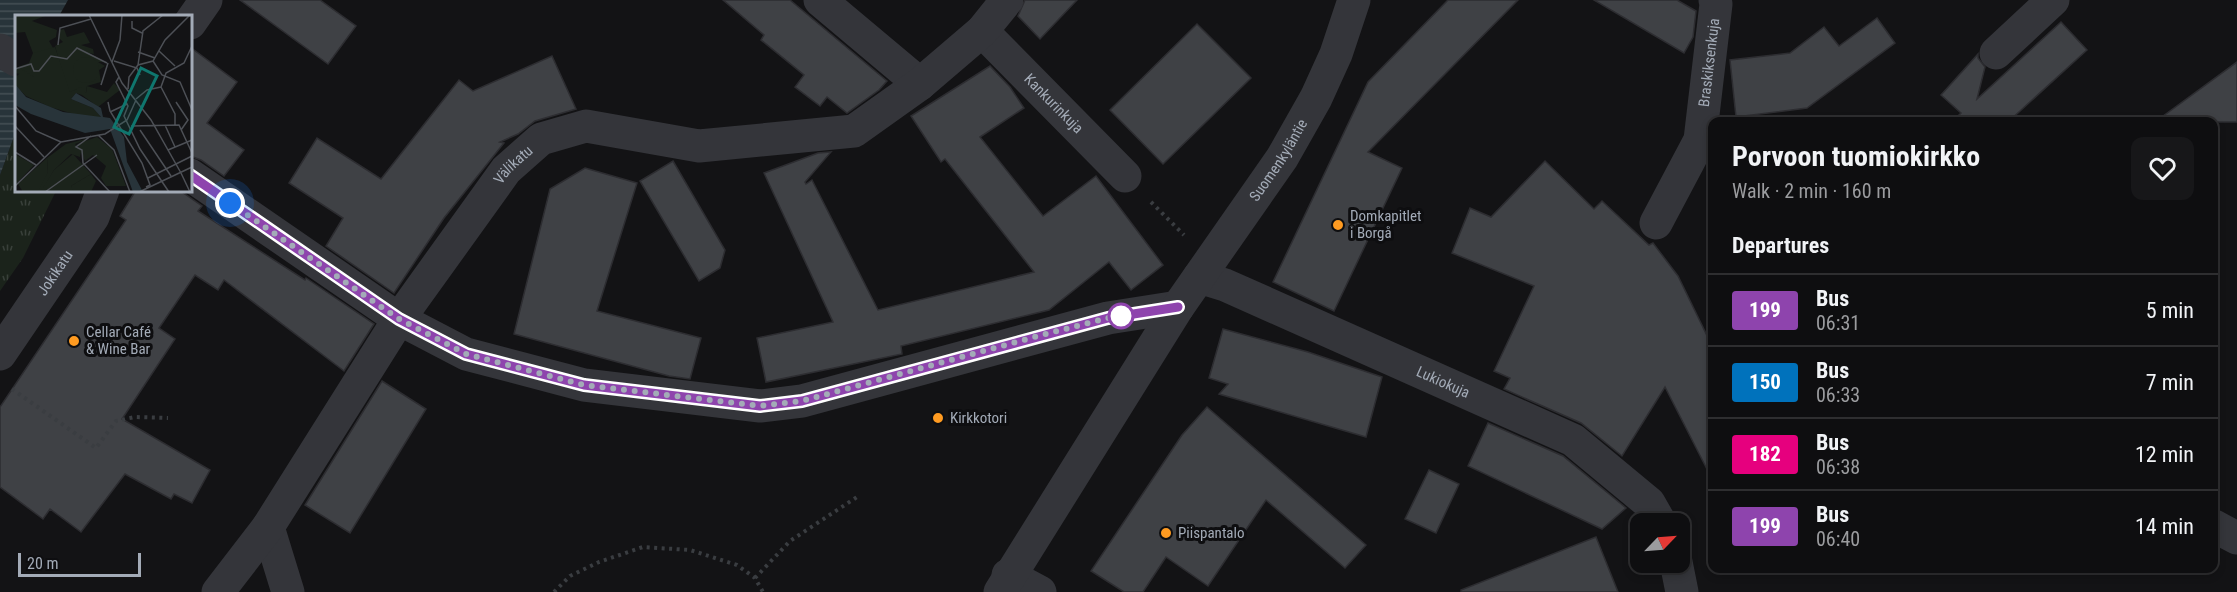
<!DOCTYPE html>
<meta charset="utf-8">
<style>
:root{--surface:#0e0e10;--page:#171719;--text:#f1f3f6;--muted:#9b9c9f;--line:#2e2e30}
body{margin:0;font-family:"Roboto Condensed",sans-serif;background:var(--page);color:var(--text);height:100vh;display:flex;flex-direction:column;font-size:22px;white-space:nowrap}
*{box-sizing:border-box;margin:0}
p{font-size:20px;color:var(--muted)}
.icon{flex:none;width:33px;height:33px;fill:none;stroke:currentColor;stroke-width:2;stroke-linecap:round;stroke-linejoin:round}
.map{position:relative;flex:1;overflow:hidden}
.details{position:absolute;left:1708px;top:117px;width:510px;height:456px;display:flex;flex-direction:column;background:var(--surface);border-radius:12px;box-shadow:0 3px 9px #0003,0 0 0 2px var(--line)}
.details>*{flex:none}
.badge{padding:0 12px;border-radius:4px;font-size:21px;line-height:39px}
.needle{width:39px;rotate:65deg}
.buttons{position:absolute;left:1630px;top:513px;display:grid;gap:12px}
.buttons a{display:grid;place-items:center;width:60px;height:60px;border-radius:12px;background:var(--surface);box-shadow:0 3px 9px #0003,0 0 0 2px var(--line);font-size:30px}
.scale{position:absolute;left:18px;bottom:15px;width:123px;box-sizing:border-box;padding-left:6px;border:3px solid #a3abb7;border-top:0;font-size:16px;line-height:21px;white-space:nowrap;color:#a3abb7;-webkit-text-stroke:4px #0e0e10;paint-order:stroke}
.you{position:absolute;width:30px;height:30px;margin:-15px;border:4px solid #fff;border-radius:50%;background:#1a73e8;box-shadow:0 0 0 9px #1a73e833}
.map>.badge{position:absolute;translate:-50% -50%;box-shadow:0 0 0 3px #fff}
h2{padding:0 24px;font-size:22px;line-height:54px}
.round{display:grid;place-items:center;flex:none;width:63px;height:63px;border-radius:12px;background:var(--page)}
.summary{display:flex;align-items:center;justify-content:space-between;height:102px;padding:0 24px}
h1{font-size:28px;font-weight:700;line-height:45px}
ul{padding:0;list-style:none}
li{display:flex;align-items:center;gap:18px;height:72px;padding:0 24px;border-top:2px solid var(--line)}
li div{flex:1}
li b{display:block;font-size:22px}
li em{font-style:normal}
li .badge{min-width:66px;font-weight:700;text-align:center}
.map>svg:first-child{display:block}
.grass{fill:url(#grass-tufts)}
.water{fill:url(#water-rules)}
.building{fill:#3f4145;stroke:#2d2d31;stroke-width:1.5}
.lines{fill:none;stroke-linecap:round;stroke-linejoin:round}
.path{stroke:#3a3d41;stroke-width:4;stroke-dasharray:3 4.5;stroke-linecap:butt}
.minor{stroke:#34353a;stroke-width:33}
.line-casing{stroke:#fff;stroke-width:14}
.line{stroke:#8e44ad;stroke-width:9}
.walk{stroke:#a3abb7;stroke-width:6;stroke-dasharray:0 10.8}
.poi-dot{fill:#ff9b21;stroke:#0e0e10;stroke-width:2}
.stop-dot{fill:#fff;stroke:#8e44ad;stroke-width:3}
.labels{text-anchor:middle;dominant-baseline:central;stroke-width:6;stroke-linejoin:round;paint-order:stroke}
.street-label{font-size:15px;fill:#a3abb7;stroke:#0e0e10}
.poi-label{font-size:15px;fill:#a3abb7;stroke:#0e0e10;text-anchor:start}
.inset-road{fill:none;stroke:#4d5056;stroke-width:1.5}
.view{fill:#0f766e;fill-opacity:0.15;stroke:#0f766e;stroke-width:3}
.inset-edge{fill:none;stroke:#a3abb7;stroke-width:3}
</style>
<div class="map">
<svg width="2237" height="592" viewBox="0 0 2237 592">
<defs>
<pattern id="grass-tufts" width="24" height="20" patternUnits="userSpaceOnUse" patternTransform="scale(1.5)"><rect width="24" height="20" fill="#1b231b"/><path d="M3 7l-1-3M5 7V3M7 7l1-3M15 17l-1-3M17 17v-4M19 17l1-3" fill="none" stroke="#39403a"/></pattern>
<pattern id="water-rules" width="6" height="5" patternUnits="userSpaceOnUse" patternTransform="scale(1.5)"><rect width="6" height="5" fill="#28343a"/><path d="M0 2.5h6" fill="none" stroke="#444f54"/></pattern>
</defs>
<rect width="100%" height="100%" fill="#131315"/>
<path class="grass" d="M16,131V190L56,191L23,258L0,291V175Z"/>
<path class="water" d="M0,0H68L59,16H16V131L0,175Z"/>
<g class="building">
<path d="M240,0H320L356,26L328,64Z"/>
<path d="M723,0H790L887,81L879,90L847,113L827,97L820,106L795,87L804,75L761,40L764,35Z"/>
<path d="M1025,0H1077L1040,39L1018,16Z"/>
<path d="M1448,0H1518L1368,152L1402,168L1334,311L1273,282L1368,82Z"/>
<path d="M1594,0H1677L1696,11L1693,37L1684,53Z"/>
<path d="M1877,18L1895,43L1807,108L1736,117L1730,60L1790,53L1824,27L1839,46Z"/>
<path d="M2061,22L2087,50L2008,122H1952L1961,113L1941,95L1978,54V58L1985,67L1977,99Z"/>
<path d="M1197,24L1251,78L1163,164L1110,110Z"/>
<path d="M190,47L237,82L207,123L244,150L224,176L201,160L190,156Z"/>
<path d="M552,56L576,109L535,121L518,134L500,142L504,143L444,218L394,293L326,246L343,218L289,183L317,138L381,179L459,80L473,91Z"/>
<path d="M2237,62V122H2155Z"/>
<path d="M990,66L1010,87L1024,108L980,137L1043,216L1096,176L1163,265L1131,290L1109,262L1049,310L901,346L902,354L766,382L757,338L833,322L764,173L818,153L831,152L805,182L806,184L812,180L878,310L1034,272L945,159L941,162L911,116Z"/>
<path d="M673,161L725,250L720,268L699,281L640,181Z"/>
<path d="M1545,161L1594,209L1602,201L1649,245L1653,243L1678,276L1713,348V481L1665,387L1622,456L1581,423L1504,389L1510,378L1494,371L1534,286L1452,253L1470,208L1491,217Z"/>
<path d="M585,168L637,183L597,311L701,338L690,379L669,376L514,334L550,189Z"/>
<path d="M136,190H179L202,206L198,211L305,280L306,278L374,324L344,371L224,280L218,290L195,275L159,328L175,339L122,419L210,470L192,503L174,494L171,499L125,474L81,532L50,509L43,519L0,487V407L126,220L120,216Z"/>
<path d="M1223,329L1308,352L1382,377L1366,437L1219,394L1228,384L1209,378Z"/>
<path d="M382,381L426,409L350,533L305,505Z"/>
<path d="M1207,407L1366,545L1345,568L1266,500L1208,586L1166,557L1143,592H1124L1091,571L1182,435Z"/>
<path d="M1488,423L1563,456L1626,508L1602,529L1468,466Z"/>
<path d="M1429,470L1459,484L1436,533L1405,519Z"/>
<path d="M1596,537L1618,592H1461V590Z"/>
</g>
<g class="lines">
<g class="path">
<path d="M1151,202L1184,235"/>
<path d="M12,389L96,448L116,421L135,417L168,418"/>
<path d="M755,578L790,541L857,497"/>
<path d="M554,592L570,576L599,562L643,547L690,550L737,565L755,578L763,592"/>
</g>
<g class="minor">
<path d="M820,0L920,84"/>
<path d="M190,23L206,0"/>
<path id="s1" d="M982,31L1125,176"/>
<path d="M0,50L16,60"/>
<path d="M1996,53L2053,0"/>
<path d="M190,175L399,319L466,354L584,385L760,406L802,401L1108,318L1178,307"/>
<path id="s2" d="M1656,223L1700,140L1716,4L1715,0"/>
<path id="s3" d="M1199,277L1225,285L1573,440L1649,503L1661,524"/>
<path id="s4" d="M0,354L93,217L103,190"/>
<path d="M2214,526L2237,538"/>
<path d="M268,527L288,592"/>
<path d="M1676,562L1682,592"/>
<path d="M1008,575L1040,592"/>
<path id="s5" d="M218,592L268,527L399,319L506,170L541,139L586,126L699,146L854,131L920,84L982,31L1007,0"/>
<path id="s6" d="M1000,592L1178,307L1282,158L1316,98L1336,54L1354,0"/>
</g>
</g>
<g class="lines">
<defs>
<path id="line" d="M190,175L399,319L466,354L584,385L760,406L802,401L1108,318L1178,307"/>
</defs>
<use href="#line" class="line-casing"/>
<use href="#line" class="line"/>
<path class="walk" d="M230,203L399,319L466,354L584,385L760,406L802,401L1038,336L1108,318L1132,314L1121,316"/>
</g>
<g class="poi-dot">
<circle cx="1338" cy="225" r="6"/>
<circle cx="74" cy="341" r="6"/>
<circle cx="938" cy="418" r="6"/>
<circle cx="1166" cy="533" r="6"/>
</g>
<circle class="stop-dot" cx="1121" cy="316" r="12"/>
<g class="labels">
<g class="street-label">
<text stroke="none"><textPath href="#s2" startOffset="172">Braskiksenkuja</textPath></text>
<text stroke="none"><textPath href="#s1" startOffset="102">Kankurinkuja</textPath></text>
<text stroke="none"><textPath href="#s6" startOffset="514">Suomenkyläntie</textPath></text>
<text stroke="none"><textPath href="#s5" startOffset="520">Välikatu</textPath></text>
<text stroke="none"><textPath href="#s4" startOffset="98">Jokikatu</textPath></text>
<text stroke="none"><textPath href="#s3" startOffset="266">Lukiokuja</textPath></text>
</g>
<g class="poi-label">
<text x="1350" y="216">Domkapitlet<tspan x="1350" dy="17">i Borgå</tspan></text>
<text x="86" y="332">Cellar Café<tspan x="86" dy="17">&amp; Wine Bar</tspan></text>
<text x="950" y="418">Kirkkotori</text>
<text x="1178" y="533">Piispantalo</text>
</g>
</g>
<g transform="translate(15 15)">
<rect width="177" height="177" fill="#131315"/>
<path d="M0,139L19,150L0,170L2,164ZM32,143L33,157L27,176L8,177L3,169Z" fill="#1b231b"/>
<path d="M0,0L30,1L17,6L42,15L41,22L34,26L38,33L19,62L0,58V53L14,48L18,38L10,17L0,18ZM49,14L52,22L69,17L75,28L66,30L78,34L79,39L74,38L90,47H83L90,51L84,55L86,67L72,71L71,78L62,74L55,78L50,66L40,31L48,27L44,23L45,15ZM75,123L60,129L66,136L65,142L56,139L39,155L27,176L24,174L33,157L32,143L51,129ZM76,159L81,166L76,177H57L56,171Z" fill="#1b231b"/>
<path d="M58,139L76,159L56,171L59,177H25L39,155Z" fill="#1b231b"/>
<path d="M40,32L55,77L66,72L71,78L72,71L92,77L99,68L105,75L83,92L67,80L61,78L56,84L78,93L86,102L72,103L35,92L11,81L1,71L0,58L2,61L8,55L19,62V38ZM58 55a13 13 0 1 1 26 0a13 13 0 1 1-26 0ZM82,122L97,134L111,171H91L86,163L91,151L78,140L70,146L62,129Z" fill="#1b231b"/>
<path d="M0,69L11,82L48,97L86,102L78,93L56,84L61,78L86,93L88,102L95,103L109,122L112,147L128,177H118L95,114L70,118L16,99L0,90Z" fill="#28343a"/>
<path class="inset-road" d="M74,0L107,68L136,105L166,158M117,6V13L127,18M43,30L45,13L76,4M144,36L160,51M123,37L140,43M99,46L122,53L125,60M138,46L147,60L165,67L177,95M97,47L105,25L107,0M123,50L128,16L148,0M0,54L16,49L19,56H24L36,41L52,44L62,33L92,48M104,62L101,67L113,91L109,101L125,134L154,177M86,70L93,48M113,74L114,62L123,50L138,46L150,25L175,0M121,84L132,75L146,72M93,87L95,96L127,148L135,170L131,172M161,87L173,105L166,115M0,91L21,116L46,127M95,97L112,89M150,110L160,132M160,110V99L146,72L151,58L169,48L177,31M0,111L29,142M116,111L164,110L177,138M125,115L156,161M83,120L99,135L115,177M76,121L61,132L67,135L68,148L95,177M153,135L177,125M0,137L21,150M166,158L175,177M133,163L177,141M0,171L46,127L90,119L112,105L121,85M30,177L82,140M124,177L177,152"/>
<path class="view" d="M126,53L142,61L114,119L99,112Z"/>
<rect width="177" height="177" class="inset-edge"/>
</g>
</svg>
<div class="buttons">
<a><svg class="needle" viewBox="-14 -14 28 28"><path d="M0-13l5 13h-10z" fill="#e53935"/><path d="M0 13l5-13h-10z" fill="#9b9c9f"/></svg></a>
</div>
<div class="scale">20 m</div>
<div class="you" style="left:230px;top:203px"></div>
<section class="details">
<div class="summary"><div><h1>Porvoon tuomiokirkko</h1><p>Walk · 2 min · 160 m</p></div><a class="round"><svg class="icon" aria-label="heart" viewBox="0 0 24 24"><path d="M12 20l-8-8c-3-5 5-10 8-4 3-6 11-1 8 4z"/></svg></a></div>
<h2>Departures</h2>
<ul>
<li><span class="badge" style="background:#8e44ad;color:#fff">199</span><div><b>Bus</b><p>06:31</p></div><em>5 min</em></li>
<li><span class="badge" style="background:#0072bc;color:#fff">150</span><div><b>Bus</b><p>06:33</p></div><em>7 min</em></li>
<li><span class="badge" style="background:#e6007e;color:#fff">182</span><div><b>Bus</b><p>06:38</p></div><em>12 min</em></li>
<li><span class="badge" style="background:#8e44ad;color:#fff">199</span><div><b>Bus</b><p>06:40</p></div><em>14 min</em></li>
</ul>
</section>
</div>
